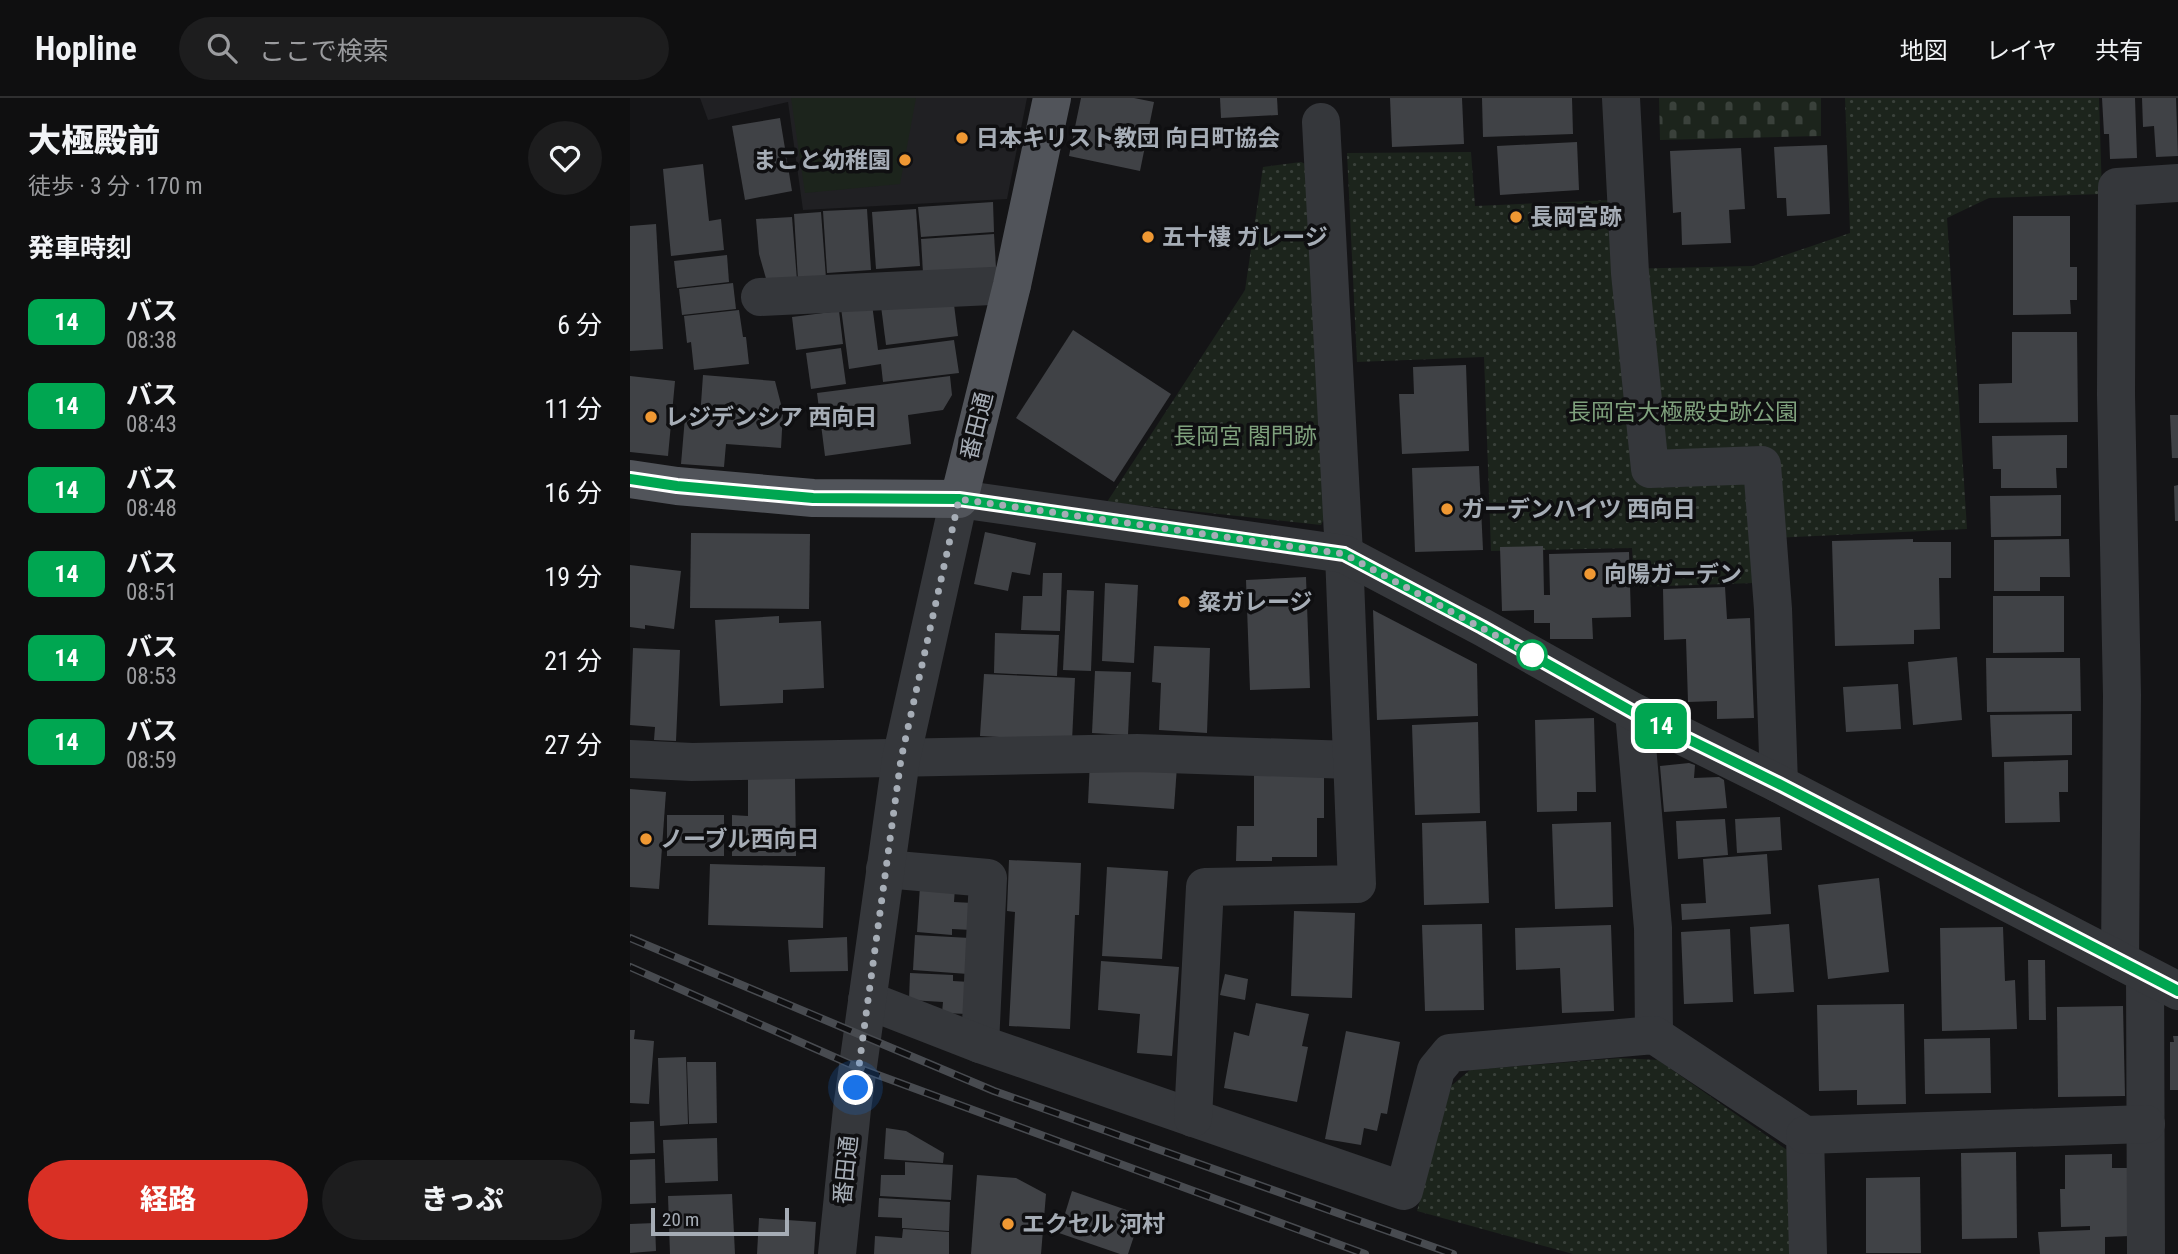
<!DOCTYPE html>
<html lang="ja">
<meta charset="utf-8">
<style>
:root{--surface:#0f0f10;--page:#1d1d1e;--text:#f1f3f6;--muted:#9b9c9f;--line:#2f2f30;--accent:#d93025}
body{margin:0;font-family:"Roboto Condensed","Noto Sans JP",sans-serif;background:var(--page);color:var(--text);height:100vh;display:flex;flex-direction:column;font-size:26px;white-space:nowrap}
*{box-sizing:border-box;margin:0}
p{font-size:23px;color:var(--muted)}
.icon{flex:none;width:38px;height:38px;fill:none;stroke:currentColor;stroke-width:2;stroke-linecap:round;stroke-linejoin:round}
.map{position:relative;flex:1;overflow:hidden}
.sheet{display:flex;flex-direction:column;background:var(--surface);width:630px}
.sheet>*{flex:none}
.badge{padding:0 14px;border-radius:10px;font-size:24px;line-height:46px}
.scale{position:absolute;left:21px;bottom:18px;width:138px;box-sizing:border-box;padding-left:7px;border:4px solid #a6adb6;border-top:0;font-size:19px;line-height:24px;white-space:nowrap;color:#a6adb6;-webkit-text-stroke:5px #0f0f11;paint-order:stroke}
.you{position:absolute;width:35px;height:35px;margin:-18px;border:5px solid #fff;border-radius:50%;background:#1a73e8;box-shadow:0 0 0 10px #1a73e833}
.map>.badge{position:absolute;translate:-50% -50%;box-shadow:0 0 0 4px #fff}
h2{padding:0 28px;font-size:26px;line-height:63px}
.round{display:grid;place-items:center;flex:none;width:74px;height:74px;border-radius:37px;background:var(--page)}
.head{display:flex;align-items:center;justify-content:space-between;height:119px;padding:0 28px}
h1{font-size:33px;font-weight:800;line-height:52px}
.button{display:flex;gap:14px;margin-top:auto;padding:14px 28px}
.button a{flex:1;height:80px;border-radius:42px;background:var(--accent);color:#fff;font-size:28px;font-weight:800;line-height:80px;text-align:center}
.button a+a{background:var(--page);color:var(--text)}
ul{padding:0;list-style:none}
li{display:flex;align-items:center;gap:21px;height:84px;padding:0 28px}
li div{flex:1}
li b{display:block;font-size:26px}
li em{font-style:normal}
li .badge{min-width:77px;font-weight:700;text-align:center}
header{display:flex;align-items:center;gap:42px;box-sizing:border-box;height:98px;padding:0 35px;background:var(--surface);border-bottom:2px solid var(--line)}
header strong{font-size:33px}
nav{display:flex;gap:38px;margin-inline-start:auto;font-size:24px}
.search{width:490px;height:63px;background:var(--page);display:flex;align-items:center;gap:18px;box-sizing:border-box;padding:0 24px;border-radius:38px;color:var(--muted);font-size:26px}
main{display:flex;flex:1;min-height:0}
.map>svg:first-child{display:block}
.built{fill:#202023}
.grass{fill:#1c241c}
.cemetery{fill:url(#cemetery-stones)}
.park{fill:url(#park-dots)}
.building{fill:#404246}
.lines{fill:none;stroke-linecap:round;stroke-linejoin:round}
.minor{stroke:#35373b;stroke-width:38}
.major{stroke:#51545a;stroke-width:38}
.rail-casing{stroke:#484b50;stroke-width:8}
.rail{stroke:#0f0f11;stroke-width:5;stroke-dasharray:16;stroke-linecap:butt}
.line-casing{stroke:#fff;stroke-width:16}
.line{stroke:#00a651;stroke-width:10}
.walk{stroke:#a6adb6;stroke-width:7;stroke-dasharray:0 12.6}
.poi-dot{fill:#ef9833;stroke:#0f0f11;stroke-width:2.5}
.stop-dot{fill:#fff;stroke:#00a651;stroke-width:3.5}
.labels{text-anchor:middle;dominant-baseline:central;stroke-width:7;stroke-linejoin:round;paint-order:stroke}
.poi-label{font-size:23px;font-weight:bold;fill:#a6adb6;stroke:#0f0f11;text-anchor:start}
.park-label{font-size:23px;fill:#7fa17d;stroke:#0f0f11}
.street-label{font-size:23px;fill:#a6adb6;stroke:#0f0f11}
</style>
<header>
<strong>Hopline</strong>
<div class="search"><svg class="icon" aria-label="search" viewBox="0 0 24 24"><circle cx="10" cy="10" r="6"/><path d="M15 15l6 6"/></svg>ここで検索</div>
<nav><a>地図</a><a>レイヤ</a><a>共有</a></nav>
</header>
<main>
<section class="sheet">
<div class="head"><div><h1>大極殿前</h1><p>徒歩 · 3 分 · 170 m</p></div><a class="round"><svg class="icon" aria-label="heart" viewBox="0 0 24 24"><path d="M12 20l-8-8c-3-5 5-10 8-4 3-6 11-1 8 4z"/></svg></a></div>
<h2>発車時刻</h2>
<ul>
<li><span class="badge" style="background:#00a651;color:#fff">14</span><div><b>バス</b><p>08:38</p></div><em>6 分</em></li>
<li><span class="badge" style="background:#00a651;color:#fff">14</span><div><b>バス</b><p>08:43</p></div><em>11 分</em></li>
<li><span class="badge" style="background:#00a651;color:#fff">14</span><div><b>バス</b><p>08:48</p></div><em>16 分</em></li>
<li><span class="badge" style="background:#00a651;color:#fff">14</span><div><b>バス</b><p>08:51</p></div><em>19 分</em></li>
<li><span class="badge" style="background:#00a651;color:#fff">14</span><div><b>バス</b><p>08:53</p></div><em>21 分</em></li>
<li><span class="badge" style="background:#00a651;color:#fff">14</span><div><b>バス</b><p>08:59</p></div><em>27 分</em></li>
</ul>
<div class="button"><a>経路</a><a>きっぷ</a></div>
</section>
<div class="map">
<svg width="1548" height="1156" viewBox="0 0 1548 1156">
<defs>
<pattern id="cemetery-stones" width="16" height="16" patternUnits="userSpaceOnUse" patternTransform="scale(1.75)"><rect width="16" height="16" fill="#1c241c"/><path d="M2 7V4a2 2 0 0 1 4 0v3zM10 15v-3a2 2 0 0 1 4 0v3z" fill="#3a413b"/></pattern>
<pattern id="park-dots" width="8" height="8" patternUnits="userSpaceOnUse" patternTransform="scale(1.75)"><rect width="8" height="8" fill="#1c241c"/><path d="M2 2h.1M6 6h.1" fill="none" stroke="#3a413b" stroke-width="1.8" stroke-linecap="round"/></pattern>
</defs>
<rect width="100%" height="100%" fill="#141416"/>
<path class="built" d="M70,0H397L377,101L173,112L158,4L78,22Z"/>
<path class="grass" d="M161,0H286L270,86L175,95Z"/>
<path class="cemetery" d="M1029,0H1191V38L1030,42Z"/>
<g class="park">
<path d="M1215,0H1469L1472,96L1359,100L1317,120L1337,431L1124,441L1125,485L1004,489L1002,450L861,453L854,259L727,264L717,55L841,54L845,108L982,102L989,171L1123,168L1220,135Z"/>
<path d="M671,64L680,68L700,409L691,427L477,404L615,192L633,69Z"/>
<path d="M990,960L1028,962L1160,1054L1162,1156H943L787,1113L821,988L840,972Z"/>
</g>
<g class="building">
<path d="M451,0H504L524,4L510,73L439,58Z"/>
<path d="M590,0H647L648,17L591,20Z"/>
<path d="M760,0H832L834,46L762,49Z"/>
<path d="M852,0H942L943,36L853,39Z"/>
<path d="M1472,0H1505L1507,60L1480,61L1479,36H1474Z"/>
<path d="M1512,0H1546L1548,58L1526,59L1524,28L1513,29Z"/>
<path d="M150,20L162,93L115,102L102,28Z"/>
<path d="M947,44L949,92L870,97L867,48Z"/>
<path d="M1197,47L1200,116L1157,118L1156,100H1147L1144,49Z"/>
<path d="M1111,50L1115,111L1099,112L1101,145L1052,147L1051,114L1043,115L1040,53Z"/>
<path d="M73,66L79,123L91,121L94,152L41,158L33,71Z"/>
<path d="M363,104L364,134L291,139L288,109Z"/>
<path d="M237,111L241,172L197,175L193,113Z"/>
<path d="M286,111L290,168L246,171L242,114Z"/>
<path d="M191,114L196,180L168,182L164,116Z"/>
<path d="M1383,118H1440V169H1447V202H1440L1441,216L1383,217Z"/>
<path d="M162,119L167,182L137,184L129,156L126,121Z"/>
<path d="M26,126L33,251L0,253V128Z"/>
<path d="M364,136L366,170L293,175L291,141Z"/>
<path d="M97,157L99,184L47,190L44,163Z"/>
<path d="M103,185L106,211L52,217L49,191Z"/>
<path d="M323,199L328,238L256,247L251,208Z"/>
<path d="M242,206L248,252L324,242L329,275L253,284L251,266L219,271L211,210Z"/>
<path d="M109,212L113,239H116L119,266L64,272L61,244L57,245L54,218Z"/>
<path d="M209,213L213,246L166,252L162,219Z"/>
<path d="M443,232L541,296L484,384L386,320Z"/>
<path d="M1382,234H1447L1448,324L1349,325V286L1382,285Z"/>
<path d="M211,250L216,286L181,291L176,255Z"/>
<path d="M836,267L839,353L772,356L769,296H784L783,269Z"/>
<path d="M73,277L145,283L153,314L151,350L96,346L94,369L51,366L55,319L70,320Z"/>
<path d="M0,278L45,283L38,358L0,354Z"/>
<path d="M320,278L322,297L313,312L278,317L281,346L195,358L187,295Z"/>
<path d="M1540,317H1548V360H1542Z"/>
<path d="M1437,337V370H1426L1427,390H1371V371H1363L1362,338Z"/>
<path d="M849,368L853,452L785,454L782,370Z"/>
<path d="M1548,387V423H1545L1544,388Z"/>
<path d="M1431,397V438L1361,439L1360,398Z"/>
<path d="M355,434L406,445L400,477L382,474L378,493L344,486Z"/>
<path d="M61,435L180,436L179,511L60,510Z"/>
<path d="M1283,441V444H1321V480H1309L1310,531L1284,532V546L1205,548L1202,443Z"/>
<path d="M1439,441L1440,479H1410V493H1364V442Z"/>
<path d="M913,448L914,497H920L919,456L999,454L1001,519L962,520L963,541H920V525H904V512L872,513L870,449Z"/>
<path d="M0,467L51,473L44,531L15,527V531L0,529Z"/>
<path d="M413,475H432L430,533L391,532L393,498H412Z"/>
<path d="M676,479L680,590L620,592L616,482Z"/>
<path d="M475,485L508,487L504,565L472,563Z"/>
<path d="M1095,489L1097,521L1120,520L1124,620L1087,621V603L1058,604L1056,541L1034,542L1033,491Z"/>
<path d="M437,492L464,493L461,573L433,572Z"/>
<path d="M1363,498H1434V554L1363,555Z"/>
<path d="M743,512L847,566L848,618L747,622Z"/>
<path d="M149,518V525L191,523L194,590L153,592V605L90,608L85,522Z"/>
<path d="M365,535L429,537L427,578L364,575Z"/>
<path d="M524,548L580,550L577,635L529,632L531,585L522,584Z"/>
<path d="M3,550L50,552L46,643L24,642L25,629L0,627Z"/>
<path d="M1327,559L1332,622L1283,627L1278,564Z"/>
<path d="M1356,560H1450L1451,613L1357,614Z"/>
<path d="M465,573L501,574L498,637L462,635Z"/>
<path d="M354,576L445,580L442,643L350,638Z"/>
<path d="M1268,586L1271,631L1216,634L1213,589Z"/>
<path d="M1442,616V657L1362,659L1360,617Z"/>
<path d="M964,620L966,694H947V713L907,714L905,622Z"/>
<path d="M848,624L850,715L785,717L782,627Z"/>
<path d="M1438,662V694H1429L1430,724L1375,725L1374,664Z"/>
<path d="M460,663L547,668L544,711L458,705Z"/>
<path d="M1059,665L1065,667L1064,680L1089,679L1094,682L1097,710L1034,714L1030,668Z"/>
<path d="M624,673L694,674V720H687V759H642V763H606L607,728H624Z"/>
<path d="M118,680H165L166,758H102V717L118,718Z"/>
<path d="M0,691L36,694L29,791L0,789Z"/>
<rect x="37" y="717" width="57" height="41"/>
<path d="M1150,719L1152,752L1107,755L1105,721Z"/>
<path d="M1095,721L1098,757L1048,761L1046,723Z"/>
<path d="M856,723L859,805L794,807L792,725Z"/>
<path d="M981,724L983,809L925,811L922,726Z"/>
<path d="M1137,756L1141,816L1052,822L1051,806L1076,805L1073,761Z"/>
<path d="M379,762L451,765L449,817H445L440,931L379,928L385,814L377,813Z"/>
<path d="M80,766L195,769L193,830L78,827Z"/>
<path d="M477,769L538,773L532,861L472,858Z"/>
<path d="M1249,780L1259,874L1198,881L1188,787Z"/>
<path d="M290,788L325,790L324,804L343,805L342,832L322,831V837L287,834Z"/>
<path d="M664,813L725,815L722,900L661,898Z"/>
<path d="M852,826L854,912L795,913L792,827Z"/>
<path d="M1159,826L1164,894L1124,896L1120,829Z"/>
<path d="M981,827L984,913L932,915L930,870L886,872L885,830Z"/>
<path d="M1373,829L1375,883L1385,882L1387,931L1312,933L1310,830Z"/>
<path d="M1100,831L1103,904L1054,906L1051,834Z"/>
<path d="M285,837L340,840L338,876L283,872Z"/>
<path d="M217,839L218,873L160,874L158,842Z"/>
<path d="M1398,862H1415L1416,922H1399Z"/>
<path d="M471,863L549,869L542,958L507,955L510,916L468,912Z"/>
<path d="M280,875L323,877V883L340,884L338,916L312,915L313,904L279,902Z"/>
<path d="M595,876L618,881L615,902L590,897Z"/>
<path d="M626,905L679,916L672,948L678,949L667,1004L594,990L604,934L619,938Z"/>
<path d="M1274,906L1276,1006L1227,1007V992L1189,993L1187,907Z"/>
<path d="M1493,908L1495,998L1428,999L1427,909Z"/>
<path d="M0,932H5L4,941L24,943L19,1006L0,1005Z"/>
<path d="M716,933L770,944L757,1016L751,1015L747,1033L734,1030L731,1047L695,1041Z"/>
<path d="M1543,938H1548V992H1540V944H1544Z"/>
<path d="M1360,940L1361,995L1295,996L1294,941Z"/>
<path d="M56,959L58,1026L30,1028L28,960Z"/>
<path d="M57,964H86L87,1025L59,1026Z"/>
<path d="M24,1023L25,1055L0,1056V1024Z"/>
<path d="M256,1030L276,1033L314,1055L313,1065L254,1061Z"/>
<path d="M87,1040L88,1083L35,1085L33,1042Z"/>
<path d="M1386,1054L1387,1140L1332,1141L1331,1055Z"/>
<path d="M1482,1056V1070H1498L1500,1138L1475,1139V1156H1410L1408,1134L1460,1132V1128L1431,1129L1430,1091H1435V1057Z"/>
<path d="M25,1061L26,1105L0,1106V1062Z"/>
<path d="M275,1064L323,1067L321,1102L250,1098L251,1077H275Z"/>
<path d="M347,1077L386,1080L416,1096L411,1156H341Z"/>
<path d="M1290,1079L1291,1155H1236V1080Z"/>
<path d="M442,1093L511,1117L498,1156H490L429,1135Z"/>
<path d="M102,1096L105,1156H40L38,1098Z"/>
<path d="M249,1100L320,1104L319,1133L272,1130V1120L248,1119Z"/>
<path d="M129,1120L186,1124L184,1156H127Z"/>
<path d="M25,1125L26,1153L0,1155V1126Z"/>
<path d="M273,1131L319,1134V1156H244L245,1138L272,1140Z"/>
</g>
<g class="lines">
<g class="minor">
<path d="M991,0L1000,175L1020,371L1132,367L1143,511L1149,686"/>
<path d="M130,199L382,187"/>
<path d="M1004,614L1023,830L1024,937"/>
<path d="M0,661L62,664L507,655L721,662"/>
<path d="M255,771L358,780L350,946"/>
<path d="M1490,863L1492,597L1486,297L1487,89L1548,85"/>
<path d="M1515,876L1516,1156"/>
<path d="M237,902L350,946L774,1093L806,972L820,955L1024,937L1175,1037L1178,1156"/>
<path d="M563,1020L575,789L727,786L714,456L691,24"/>
<path d="M1175,1037L1516,1026"/>
<path d="M207,1156L222,1011L271,661L329,401L714,456L852,529L1004,614L1149,686L1548,893"/>
</g>
<path class="major" d="M0,381L47,388L183,400L329,401L382,187L422,0"/>
<defs>
<g id="rail">
<path d="M0,840L364,993L823,1156"/>
<path d="M0,869L229,970L735,1156"/>
</g>
</defs>
<use href="#rail" class="rail-casing"/>
<use href="#rail" class="rail"/>
</g>
<g class="lines">
<defs>
<path id="line" d="M0,381L47,388L183,400L329,401L714,456L852,529L1003,614L1149,686L1548,893"/>
</defs>
<use href="#line" class="line-casing"/>
<use href="#line" class="line"/>
<path class="walk" d="M226,990L271,661L329,401L714,456L902,557"/>
</g>
<g class="poi-dot">
<circle cx="332" cy="40" r="7"/>
<circle cx="275" cy="62" r="7"/>
<circle cx="886" cy="119" r="7"/>
<circle cx="518" cy="139" r="7"/>
<circle cx="21" cy="319" r="7"/>
<circle cx="817" cy="411" r="7"/>
<circle cx="960" cy="476" r="7"/>
<circle cx="554" cy="504" r="7"/>
<circle cx="16" cy="741" r="7"/>
<circle cx="378" cy="1126" r="7"/>
</g>
<circle class="stop-dot" cx="902" cy="557" r="14"/>
<g class="labels">
<g class="poi-label">
<text x="346" y="40">日本キリスト教団 向日町協会</text>
<text x="261" y="62" text-anchor="end">まこと幼稚園</text>
<text x="900" y="119">長岡宮跡</text>
<text x="532" y="139">五十棲 ガレージ</text>
<text x="35" y="319">レジデンシア 西向日</text>
<text x="831" y="411">ガーデンハイツ 西向日</text>
<text x="974" y="476">向陽ガーデン</text>
<text x="568" y="504">粲ガレージ</text>
<text x="30" y="741">ノーブル西向日</text>
<text x="392" y="1126">エクセル 河村</text>
</g>
<g class="park-label">
<text x="1053" y="314">長岡宮大極殿史跡公園</text>
<text x="615" y="338">長岡宮 閤門跡</text>
</g>
<g class="street-label">
<text transform="translate(347 328) rotate(-76)">番田通</text>
<text transform="translate(216 1072) rotate(-84)">番田通</text>
</g>
</g>
</svg>
<div class="scale">20 m</div>
<div class="you" style="left:226px;top:990px"></div>
<b class="badge" style="left:1031px;top:628px;background:#00a651;color:#fff">14</b>
</div>
</main>
